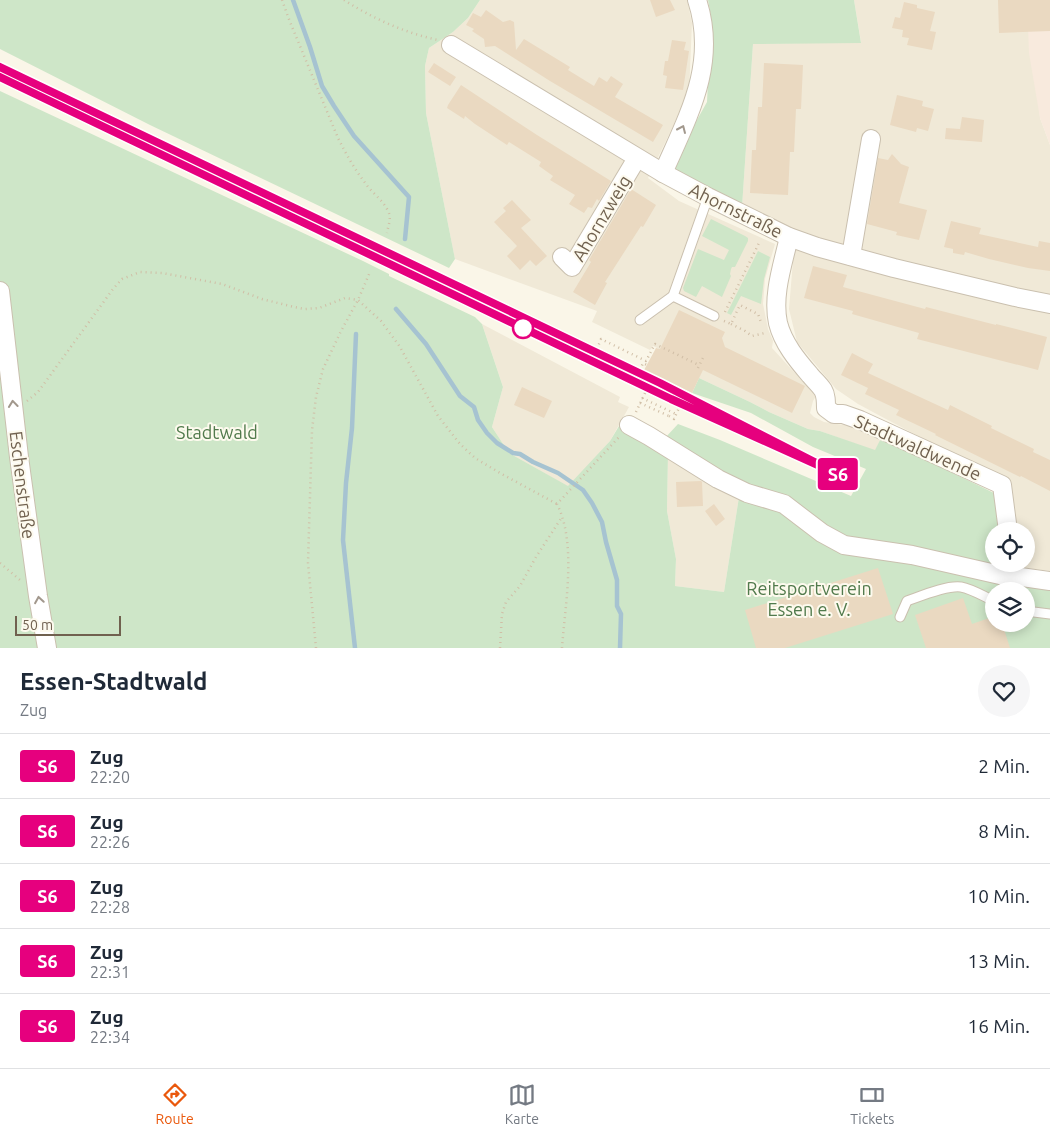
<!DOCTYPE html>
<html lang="de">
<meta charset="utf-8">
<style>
:root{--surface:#fff;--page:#f6f6f7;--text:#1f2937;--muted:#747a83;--line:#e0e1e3;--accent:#ea580c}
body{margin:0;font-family:Ubuntu,sans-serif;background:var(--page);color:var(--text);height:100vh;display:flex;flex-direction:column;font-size:19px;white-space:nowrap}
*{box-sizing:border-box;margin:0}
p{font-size:16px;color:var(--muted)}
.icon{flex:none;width:28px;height:28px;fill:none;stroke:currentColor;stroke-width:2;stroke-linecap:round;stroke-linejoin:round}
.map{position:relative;height:648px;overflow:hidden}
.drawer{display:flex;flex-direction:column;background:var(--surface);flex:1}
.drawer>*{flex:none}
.badge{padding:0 10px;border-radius:4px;font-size:18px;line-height:32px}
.fabs{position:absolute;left:985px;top:522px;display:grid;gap:10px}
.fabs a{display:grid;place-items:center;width:50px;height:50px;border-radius:50%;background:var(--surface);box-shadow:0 2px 12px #0003;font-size:25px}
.scale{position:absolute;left:15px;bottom:12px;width:106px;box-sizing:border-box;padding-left:5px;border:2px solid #70614f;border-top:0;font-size:14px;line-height:18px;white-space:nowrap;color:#70614f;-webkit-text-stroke:4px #fdfaee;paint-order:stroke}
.map>.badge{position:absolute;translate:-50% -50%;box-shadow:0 0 0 2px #fff}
.round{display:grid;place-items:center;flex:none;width:52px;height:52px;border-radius:26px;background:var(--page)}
.overview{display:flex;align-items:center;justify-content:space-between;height:85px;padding:0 20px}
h1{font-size:24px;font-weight:700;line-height:38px}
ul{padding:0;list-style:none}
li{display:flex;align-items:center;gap:15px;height:65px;padding:0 20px;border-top:1px solid var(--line)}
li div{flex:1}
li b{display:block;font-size:19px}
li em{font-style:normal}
li .badge{min-width:55px;font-weight:700;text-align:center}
.tabs{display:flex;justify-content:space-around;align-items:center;height:70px;border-top:1px solid var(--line);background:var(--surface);font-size:14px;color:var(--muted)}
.tabs a{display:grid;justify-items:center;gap:2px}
.tabs .selected{color:var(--accent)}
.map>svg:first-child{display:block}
.residential{fill:#f0e9d7}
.commercial{fill:#f8eadd}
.green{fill:#cee6c8;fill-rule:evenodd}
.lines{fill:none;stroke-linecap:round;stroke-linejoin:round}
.stream{stroke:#a6c3d1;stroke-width:4.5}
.building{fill:#ead9c1}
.lane-casing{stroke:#cac0af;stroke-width:11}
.street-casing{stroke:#cac0af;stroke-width:20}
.path{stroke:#d0bea6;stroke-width:2.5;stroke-dasharray:1 4;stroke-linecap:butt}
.lane{stroke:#fff;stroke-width:9}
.street{stroke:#fff;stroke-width:18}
.rail{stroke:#bba7c2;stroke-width:4;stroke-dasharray:8 5;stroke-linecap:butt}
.path-bridge{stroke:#d0bea6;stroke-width:2.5;stroke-dasharray:1 4;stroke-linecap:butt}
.oneway{stroke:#a2988d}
.line-casing{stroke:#fff;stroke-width:11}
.line{stroke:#e6007e;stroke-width:8}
.stop-dot{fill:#fff;stroke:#e6007e;stroke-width:2.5}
.labels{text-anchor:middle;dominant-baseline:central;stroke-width:4;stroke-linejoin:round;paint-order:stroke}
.street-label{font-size:18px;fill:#70614f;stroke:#fdfaee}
.park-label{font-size:18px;fill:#517a4c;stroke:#fdfaee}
</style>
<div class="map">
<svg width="1050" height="648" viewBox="0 0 1050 648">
<rect width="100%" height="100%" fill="#faf6e8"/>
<g class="residential">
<path d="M480,0H687L692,23L689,93L648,178L679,201L775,244L765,279L763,304L768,329L773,341L772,348L816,396L813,401L810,413L814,417L824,422L857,427L881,438L875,451L820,431L808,429L769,412L750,402L699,378L702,370L653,346L650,350L592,322L597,311L455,259L426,113L425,66L429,48L453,32L468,18Z"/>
<path d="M854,0H1031L1040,118L1050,145V571L1019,567V564H1026V531H1014L1007,483L886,419L858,404L836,389L797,342L789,309L793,261L798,233L742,207L753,44L861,42Z"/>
<path d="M482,324L620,397L618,402L629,407L610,441L569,487L509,453L492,427L503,387Z"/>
<path d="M668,454L739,497L724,592L675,586L676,559L667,511Z"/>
</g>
<path class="commercial" d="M1027,0H1050V145L1040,118L1029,53Z"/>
<g class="green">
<path d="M0,0H480L468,18L453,32L429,48L425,66L426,113L455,259L449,268L150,125L0,49Z"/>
<path d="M708,0H854L861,43L753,44L742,207L670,168L707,102L711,17Z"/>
<path d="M0,91L363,261L389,274V276L475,317L482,324L503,387L492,427L509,453L568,486L610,441L625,416L665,438L678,424L720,440L851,496L866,469L813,447L751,413L692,393L699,378L750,402L769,412L808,429L820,431L875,450L881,438L996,494L1002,531H994V564H1006V568L1050,588V648H0ZM668,454L739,497L724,592L675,586L676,559L667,511ZM994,591H1026V624H994Z"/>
<path d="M711,219L745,236L748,238V241L735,267H732L731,269L730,274L731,276L722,297L702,286L696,297L684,291L683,288L698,249L724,260L729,250L702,236Z"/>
<path d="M758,251L770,257L764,279L761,304L741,296L731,315L727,313Z"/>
</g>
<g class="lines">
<g class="stream">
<path d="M293,0L310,47L322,86L334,106L354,136L409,197L405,239"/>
<path d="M396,309L426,344L460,396L474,407L478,420L487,433L497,443L513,453L520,454L533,462L558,473L583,490L592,503L602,522L606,542L617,580V606L621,614L620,648"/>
<path d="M355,648L343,540L346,483L352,428L356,334"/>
</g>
</g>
<g class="building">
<path d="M650,0H670L675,10L656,17Z"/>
<path d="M998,0H1050V31L999,33Z"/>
<path d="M904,2L917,5V8L935,12L930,31L936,32L932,50L907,45L909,38L902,37L903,30L892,28L895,17L900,18Z"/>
<path d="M486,10L503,22L510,20L514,22L516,50L524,39L570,67L568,70L594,86L599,77L607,82L611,76L623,84L615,97L663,125L653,142L550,81L495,46L485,47L484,39L472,31L474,29L466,25L473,13L481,17Z"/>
<path d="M672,40L686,42L684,50L689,51L683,90L665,88L667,76L663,75L665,61H668Z"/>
<path d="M434,63L456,77L450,86L428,72Z"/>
<path d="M764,63L803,65L801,109H796L794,152H790L788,195L750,193L752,150H756L758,107H762Z"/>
<path d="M461,85L537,135L611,181L599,201L597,199L592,208L588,207L584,213L569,204L575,195L550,180L553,176L539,166L541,162L509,142L507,145L475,124L465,116L464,119L447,108L448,105Z"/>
<path d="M897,95L923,101L922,106L934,109L928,131L917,128L916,132L890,125Z"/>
<path d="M962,117L984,120L982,142L945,139L946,128L960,129Z"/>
<path d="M892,154L901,164L909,167L899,203L927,210L919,240L896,235L897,232L867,224L878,158L888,160Z"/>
<path d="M631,189L656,205L643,227L641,226L605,282L607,283L595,305L573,292L591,262L589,260Z"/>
<path d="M512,200L531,220L521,228L547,256L536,266L530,260L520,270L507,256L517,246L494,222L506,211L503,208Z"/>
<path d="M951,221L981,228L979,234L1038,247L1039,241L1050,243V271L1028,268L989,259L965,252L964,255L953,253V249L944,247Z"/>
<path d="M813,266L847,275L843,287L925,309L926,307L996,325V324L1047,337L1038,370L917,339L919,333L852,314L853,311L804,298Z"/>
<path d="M679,310L725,332L722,338L725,347L805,386L792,413L703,370L692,393L659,377L658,379L643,372L656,348L660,349Z"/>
<path d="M852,353L873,364L868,373L948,410L950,405L992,426L991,428L1034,449L1033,452L1050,460V491L1021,476L1020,477L935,435L936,434L896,415L899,410L865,394L868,388L841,375Z"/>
<path d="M522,387L552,401L544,418L514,405Z"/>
<path d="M701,481L702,482L703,506L677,507L676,482Z"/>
<path d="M714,504L725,519L716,526L705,511Z"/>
<path d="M878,568L893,614L785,648H756L745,610Z"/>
<path d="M963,598L972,624L992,617L996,628L1003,626L1010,648H926L915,615Z"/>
</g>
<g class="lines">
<defs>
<g id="lane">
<path d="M708,197L673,296L714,316"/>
<path d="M640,320L673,296"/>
<path d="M1026,611L1050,614"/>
<path d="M900,617L907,601C921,596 947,585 961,587C972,589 983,596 994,601"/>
</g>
<g id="street">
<path d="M451,45L663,173L708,197L789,237L817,247L894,268L1015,297L1050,304"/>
<path d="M663,173C688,116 718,64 697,0"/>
<path d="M789,237C783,264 772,295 778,323C783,343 797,360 810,375C814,380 819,384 823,390C826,395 826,401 826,408L834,414H843L860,420L1002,485L1008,531"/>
<path d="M851,256L871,139"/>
<path d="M562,257L572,267L637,158"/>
<path d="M0,291L19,457L38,596L47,648"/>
<path d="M629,425L649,436L718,479L747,493L784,504L822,533L844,545L912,555L1000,575L1014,576L1050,581"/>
</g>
</defs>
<use href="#lane" class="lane-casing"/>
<use href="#street" class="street-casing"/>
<g class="path">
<path d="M282,0L290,22L338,138C346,154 355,170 366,184C372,193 383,200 388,211C392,218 388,226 387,233"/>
<path d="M344,0C372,18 405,33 438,40"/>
<path d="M725,312L760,241"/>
<path d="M724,321L731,324L740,305L758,314L761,322"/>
<path d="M731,324L745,331L752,336L765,333V331"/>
<path d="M597,349L601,339L646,361L655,344L699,365"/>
<path d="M698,368L704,356"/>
<path d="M640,370L643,363L647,365"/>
<path d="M642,398L676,414"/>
<path d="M27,401L38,392L113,289L122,279L140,272L162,273L222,284L262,299L294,307L305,309L319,308L345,298L358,300L381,321L400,347L438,416L460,444L475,458L500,473L557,504"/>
<path d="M640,403L669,416"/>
<path d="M636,412L646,391"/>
<path d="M0,563L20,580"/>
<path d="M316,648L308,563L312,430L316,397L323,369L341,331L358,300L370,272"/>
<path d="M500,648L502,614L506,602L520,586L536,557L562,517"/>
<path d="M562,648C565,605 577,544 557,504L619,437"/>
</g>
<use href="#lane" class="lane"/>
<use href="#street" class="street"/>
<g class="rail">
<path d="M0,67L660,383L720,413"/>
<path d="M0,77L671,399L859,483"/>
</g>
<path class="path-bridge" d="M669,416L674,419L687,390"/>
</g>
<defs><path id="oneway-chevron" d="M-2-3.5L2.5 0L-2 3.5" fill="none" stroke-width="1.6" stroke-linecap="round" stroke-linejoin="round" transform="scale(1.25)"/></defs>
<g class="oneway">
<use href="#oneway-chevron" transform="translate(682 129) rotate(-66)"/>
<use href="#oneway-chevron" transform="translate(13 404) rotate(-96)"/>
<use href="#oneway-chevron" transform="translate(39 600) rotate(-99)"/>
</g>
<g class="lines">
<defs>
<path id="line" d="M0,67L660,383L840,475L671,399L0,77"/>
</defs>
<use href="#line" class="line-casing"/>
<use href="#line" class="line"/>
</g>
<circle class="stop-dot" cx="523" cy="328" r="10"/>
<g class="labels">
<g class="street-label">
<text transform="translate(736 210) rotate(26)">Ahornstraße</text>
<text transform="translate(601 218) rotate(-59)">Ahornzweig</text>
<text transform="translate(918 447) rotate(24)">Stadtwaldwende</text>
<text transform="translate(23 485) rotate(83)">Eschenstraße</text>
</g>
<g class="park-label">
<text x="217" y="432">Stadtwald</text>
<text x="809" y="588">Reitsportverein<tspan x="809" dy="21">Essen e. V.</tspan></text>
</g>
</g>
</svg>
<div class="fabs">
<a><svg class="icon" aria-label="locate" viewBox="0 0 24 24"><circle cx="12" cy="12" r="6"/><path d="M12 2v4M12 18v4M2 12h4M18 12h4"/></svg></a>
<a><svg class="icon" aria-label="layers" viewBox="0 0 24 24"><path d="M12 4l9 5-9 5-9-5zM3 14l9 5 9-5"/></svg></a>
</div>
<div class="scale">50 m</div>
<b class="badge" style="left:838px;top:474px;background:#e6007e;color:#fff">S6</b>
</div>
<section class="drawer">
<div class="overview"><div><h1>Essen-Stadtwald</h1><p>Zug</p></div><a class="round"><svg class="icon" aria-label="heart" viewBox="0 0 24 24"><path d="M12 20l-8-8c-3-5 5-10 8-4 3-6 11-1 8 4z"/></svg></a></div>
<ul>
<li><span class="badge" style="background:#e6007e;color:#fff">S6</span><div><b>Zug</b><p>22:20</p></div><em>2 Min.</em></li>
<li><span class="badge" style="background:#e6007e;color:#fff">S6</span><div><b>Zug</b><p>22:26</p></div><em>8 Min.</em></li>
<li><span class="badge" style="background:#e6007e;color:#fff">S6</span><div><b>Zug</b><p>22:28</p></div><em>10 Min.</em></li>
<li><span class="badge" style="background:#e6007e;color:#fff">S6</span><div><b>Zug</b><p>22:31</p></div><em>13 Min.</em></li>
<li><span class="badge" style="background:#e6007e;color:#fff">S6</span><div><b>Zug</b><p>22:34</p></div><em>16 Min.</em></li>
</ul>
</section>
<nav class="tabs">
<a class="selected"><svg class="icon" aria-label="directions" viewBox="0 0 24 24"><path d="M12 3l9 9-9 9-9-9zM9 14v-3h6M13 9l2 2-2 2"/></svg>Route</a>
<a><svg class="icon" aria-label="map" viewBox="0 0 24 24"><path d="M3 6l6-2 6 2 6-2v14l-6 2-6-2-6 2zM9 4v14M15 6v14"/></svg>Karte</a>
<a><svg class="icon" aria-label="tickets" viewBox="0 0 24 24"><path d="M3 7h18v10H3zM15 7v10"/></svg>Tickets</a>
</nav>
